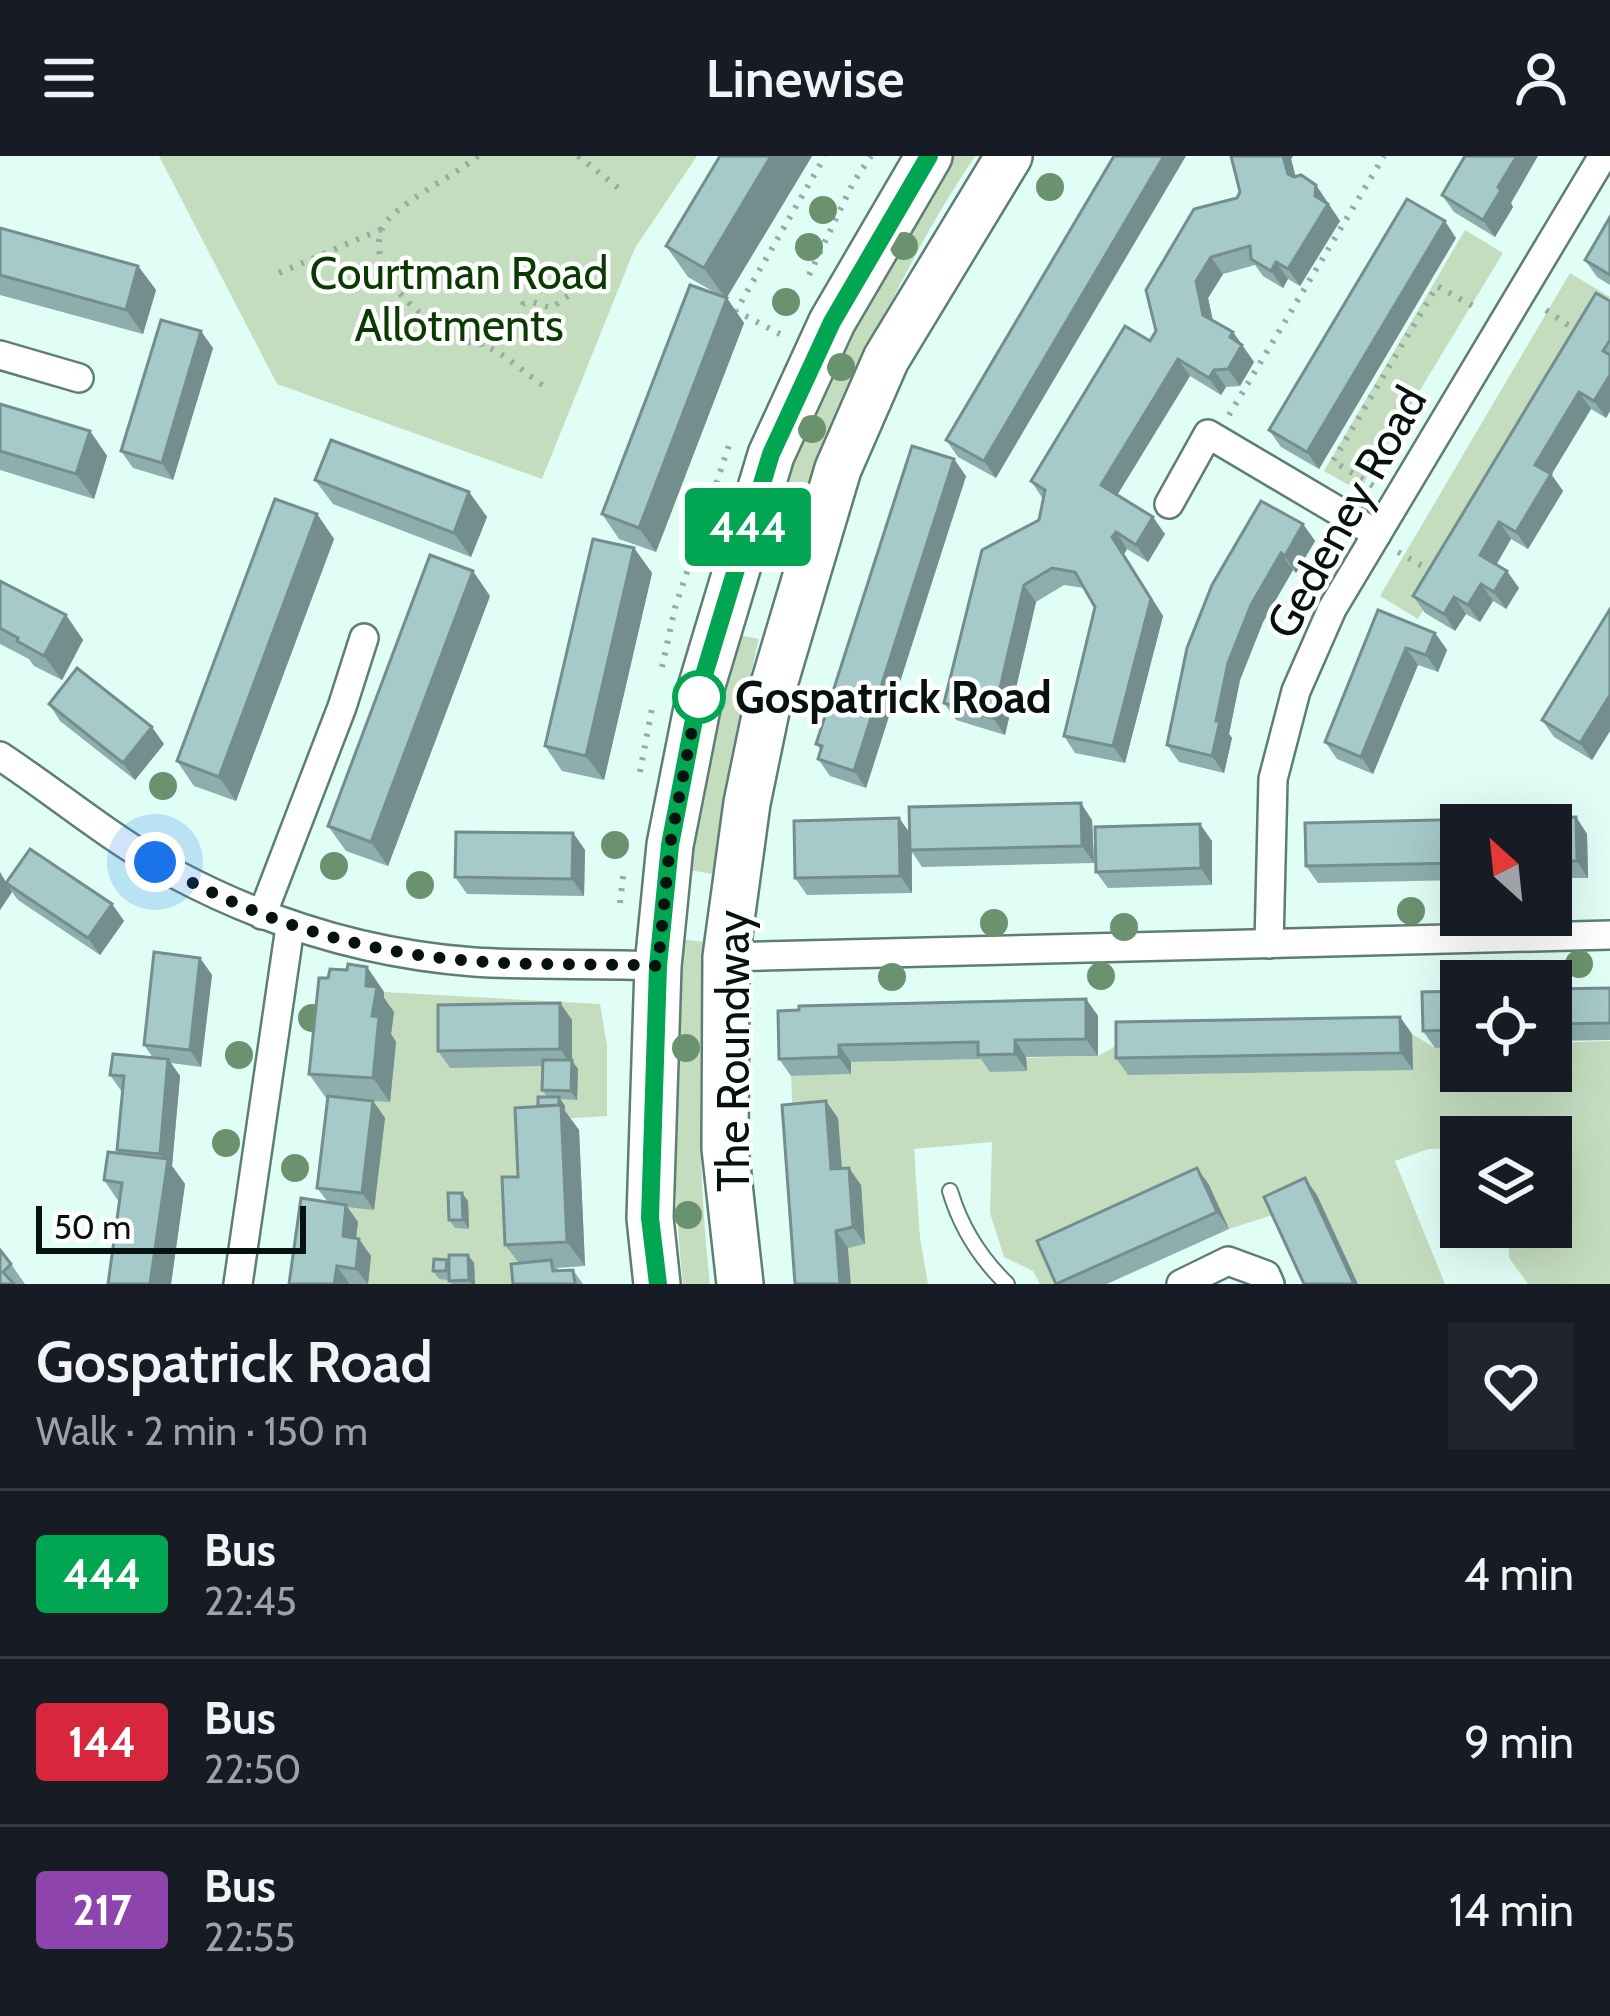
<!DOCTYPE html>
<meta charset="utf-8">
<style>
:root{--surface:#171b24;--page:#20242c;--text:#f1f3f6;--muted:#9ea1a6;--line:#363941}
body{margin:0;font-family:Cabin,sans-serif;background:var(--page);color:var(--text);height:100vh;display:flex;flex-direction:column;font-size:45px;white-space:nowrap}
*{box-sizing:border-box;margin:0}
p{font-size:39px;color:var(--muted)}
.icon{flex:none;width:66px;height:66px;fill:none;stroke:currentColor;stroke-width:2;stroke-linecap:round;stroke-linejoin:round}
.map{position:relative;height:1128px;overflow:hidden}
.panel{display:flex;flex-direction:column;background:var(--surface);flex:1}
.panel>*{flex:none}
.badge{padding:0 24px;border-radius:9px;font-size:42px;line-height:78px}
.needle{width:78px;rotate:333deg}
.buttons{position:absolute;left:1440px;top:648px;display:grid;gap:24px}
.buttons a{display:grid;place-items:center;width:132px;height:132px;border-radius:0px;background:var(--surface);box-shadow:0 12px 48px #0002;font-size:60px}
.scale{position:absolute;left:36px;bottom:30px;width:270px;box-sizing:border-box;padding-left:12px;border:6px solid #06120f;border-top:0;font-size:33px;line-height:42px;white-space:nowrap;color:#06120f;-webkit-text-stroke:9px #fff;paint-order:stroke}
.you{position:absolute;width:60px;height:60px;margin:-30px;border:9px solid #fff;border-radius:50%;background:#1a73e8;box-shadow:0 0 0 18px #1a73e833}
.map>.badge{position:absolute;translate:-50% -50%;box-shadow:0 0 0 6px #fff}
.round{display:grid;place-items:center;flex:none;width:126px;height:126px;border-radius:0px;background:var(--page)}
.summary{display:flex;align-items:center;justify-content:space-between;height:204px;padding:0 36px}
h1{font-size:57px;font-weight:600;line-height:90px}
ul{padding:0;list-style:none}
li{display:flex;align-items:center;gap:36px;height:168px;padding:0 36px;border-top:3px solid var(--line)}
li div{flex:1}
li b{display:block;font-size:45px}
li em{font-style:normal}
li .badge{min-width:132px;font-weight:700;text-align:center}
header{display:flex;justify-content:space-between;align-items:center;height:156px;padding:0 36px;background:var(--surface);font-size:54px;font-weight:600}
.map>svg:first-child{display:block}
.green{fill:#c4ddbf}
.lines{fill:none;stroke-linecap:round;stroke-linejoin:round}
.service-casing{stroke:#5e7e75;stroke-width:18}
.minor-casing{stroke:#5e7e75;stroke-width:32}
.primary-casing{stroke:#5e7e75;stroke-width:50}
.path{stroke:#95aca6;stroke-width:6;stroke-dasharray:3 9;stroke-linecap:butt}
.service{stroke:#fff;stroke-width:14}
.minor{stroke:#fff;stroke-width:27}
.primary{stroke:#fff;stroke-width:45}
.tree{fill:#6b926f}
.wall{fill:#8eaead}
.shaded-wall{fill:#748d8d}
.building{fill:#a5cac9;stroke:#748d8d;stroke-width:3}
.line-casing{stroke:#fff;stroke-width:27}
.line{stroke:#00a651;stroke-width:18}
.walk{stroke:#06120f;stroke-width:12;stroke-dasharray:0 21.6}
.stop-dot{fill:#fff;stroke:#00a651;stroke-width:6}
.labels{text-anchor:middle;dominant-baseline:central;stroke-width:9;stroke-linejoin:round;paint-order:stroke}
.park-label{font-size:45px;fill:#0a3a01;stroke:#fff}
.street-label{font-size:45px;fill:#06120f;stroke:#fff}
.stop-label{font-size:45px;font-weight:bold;fill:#06120f;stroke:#fff;text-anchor:start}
</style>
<header><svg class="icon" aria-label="menu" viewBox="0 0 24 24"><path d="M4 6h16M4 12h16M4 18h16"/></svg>Linewise<svg class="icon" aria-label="person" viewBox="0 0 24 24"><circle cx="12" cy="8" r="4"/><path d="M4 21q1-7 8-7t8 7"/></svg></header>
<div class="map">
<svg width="1610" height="1128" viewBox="0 0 1610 1128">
<rect width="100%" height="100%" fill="#e1fef6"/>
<g class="green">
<path d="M159,0H697L635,92L542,323L277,228Z"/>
<path d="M944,0H975C891,125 833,269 783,410L759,403L793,299L861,146Z"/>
<path d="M1465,74L1503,97L1359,335L1324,315Z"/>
<path d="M1570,117L1610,141L1418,463L1380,440Z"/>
<path d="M736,478L759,483L738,572L712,718L689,714L711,580Z"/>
<path d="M681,783L704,786C699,900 697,1014 710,1128H683C671,1014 671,898 681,783Z"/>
<path d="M384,836L600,848L607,889V960L541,964L540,1128H328L346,1064L361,934Z"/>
<path d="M1412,878L1435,892L1461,891V915H1551V887L1610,885V1128H1528L1509,1102L1508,1071H1551V981H1461V992L1428,993L1395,1005L1445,1128H1358L1276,1058L1229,1073L1208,1029L1060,1128H1040L1033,1115L1004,1101L990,1057L992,986L914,993L920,1082L928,1128H851L843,1030L793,966L791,920L850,918L851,906L1098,900L1128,883L1412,914Z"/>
</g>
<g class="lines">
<defs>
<path id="service" d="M950,1035C961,1072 979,1101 1007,1128"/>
<g id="minor">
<path d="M0,199L79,222"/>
<path d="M1169,348L1208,278L1377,378"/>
<path d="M0,600C59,639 113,685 175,718C269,768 367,798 474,806C535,810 596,807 658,810"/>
<path d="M262,759L342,551L364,482"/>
<path d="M1269,788L1273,623L1296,535L1332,453L1603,0"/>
<path d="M726,801L1610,779"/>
<path d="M238,1128L290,771"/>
<path d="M1181,1128L1228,1105L1266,1119L1270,1128"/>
</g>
<g id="primary">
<path d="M657,1128L650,1062L658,810L670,689L701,532L771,299L832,166L929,0"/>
<path d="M740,1128L725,992L726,801L747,647L766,555L838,313L886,203L1009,0"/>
</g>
</defs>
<use href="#service" class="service-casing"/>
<use href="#minor" class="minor-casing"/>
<use href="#primary" class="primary-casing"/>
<g class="path">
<path d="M478,0C455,20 392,49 382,73C364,118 429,172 465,185C470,187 477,186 483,189C504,197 526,218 545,231"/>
<path d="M578,0L621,34"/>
<path d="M279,117L382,73"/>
<path d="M809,119L853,27L871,0"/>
<path d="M1546,154L1578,176"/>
<path d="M780,178L736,155L825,0"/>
<path d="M481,188C501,180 519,171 523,148L533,146L551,152L590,124"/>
<path d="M1229,259L1384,0"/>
<path d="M1373,330L1333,305L1437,130L1480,154"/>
<path d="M1398,396L1433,416"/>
<path d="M662,511L675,452L731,283"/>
<path d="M640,616L653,547"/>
<path d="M620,747L624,712"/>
</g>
<use href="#service" class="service"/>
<use href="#minor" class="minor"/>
<use href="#primary" class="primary"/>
</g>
<g class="tree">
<circle cx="1050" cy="31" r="14"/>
<circle cx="823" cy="54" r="14"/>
<circle cx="904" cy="90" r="14"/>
<circle cx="809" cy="91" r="14"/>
<circle cx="786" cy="146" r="14"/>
<circle cx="841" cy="211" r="14"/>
<circle cx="812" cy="273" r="14"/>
<circle cx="784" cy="341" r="14"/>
<circle cx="163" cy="630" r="14"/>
<circle cx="615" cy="689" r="14"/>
<circle cx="334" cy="710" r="14"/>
<circle cx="420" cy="729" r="14"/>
<circle cx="1411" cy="755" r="14"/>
<circle cx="994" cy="767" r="14"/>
<circle cx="1124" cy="771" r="14"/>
<circle cx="1579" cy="808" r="14"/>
<circle cx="1101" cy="820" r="14"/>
<circle cx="892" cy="821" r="14"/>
<circle cx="312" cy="862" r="14"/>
<circle cx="686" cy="892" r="14"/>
<circle cx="239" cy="899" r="14"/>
<circle cx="226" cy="987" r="14"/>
<circle cx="295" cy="1012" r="14"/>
<circle cx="688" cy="1059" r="14"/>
</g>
<g class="wall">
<path d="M720,0H812L726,142L744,167L656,396L619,383L602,358L721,140L688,121L666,90Z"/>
<path d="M1114,0L996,322L958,301L946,284Z"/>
<path d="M1231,0H1293L1291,3L1296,21L1316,29L1340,65L1300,130L1288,123L1283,132L1263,120L1255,109L1223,118L1208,142L1213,164L1233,176L1254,206L1240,230L1226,231L1221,239L1190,220L1117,339L1165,378L1148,406L1127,393L1124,398L1163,460L1125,607L1075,597L1064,580L1095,451L1084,432L1064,429L1036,446L1005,579L956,564L944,547L1039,364L1043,343L1031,325L1150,185L1240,36Z"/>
<path d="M1442,39L1511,47L1513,51L1495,81L1454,56Z"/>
<path d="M1610,61V129L1597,121L1585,104Z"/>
<path d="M0,72L138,110L156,134L143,178L0,139Z"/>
<path d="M1456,82L1319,313L1281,291L1269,274Z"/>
<path d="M1610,145V255L1606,262L1591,253L1551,318L1563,335L1528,393L1511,383L1496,409L1519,432L1506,453L1493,445L1480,466L1466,458L1455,475L1425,457L1413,440Z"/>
<path d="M213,192L173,324L133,312L121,295Z"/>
<path d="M0,248L90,275L107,300L94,343L0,314Z"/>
<path d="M966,320L866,632L830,620L818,603L821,594L816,588Z"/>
<path d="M315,324L469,336L487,361L471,401L333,348Z"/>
<path d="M317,358L334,383L236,645L194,630L177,605Z"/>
<path d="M1303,368L1315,385L1296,417L1293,414L1263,466L1240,524L1229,578L1232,582L1224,617L1179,606L1167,589L1187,492Z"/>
<path d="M634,392L652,417L604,624L562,615L545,590Z"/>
<path d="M0,425L66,459L83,484L62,524L34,510L29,503L0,488Z"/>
<path d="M490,440L388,710L346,695L328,670Z"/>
<path d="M1610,453V575L1592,604L1554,581L1542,564Z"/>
<path d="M1378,454L1435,477L1447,494L1438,516L1418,509L1373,618L1337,603L1325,586Z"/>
<path d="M49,548L164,588L135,624L60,565Z"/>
<path d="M1576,661L1587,678L1588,722H1551V669H1461V724L1318,727L1306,710L1305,667Z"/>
<path d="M899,662L910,677L1092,664L1094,707L922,711L912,696V737L807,739L795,722Z"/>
<path d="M573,677L585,694L584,740L467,738L455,721Z"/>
<path d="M1212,685V729L1108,732L1096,716Z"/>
<path d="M7,726L112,748L124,765L100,799L18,744L12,736L0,754Z"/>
<path d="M200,802L212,819L201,911L171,907L180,920L172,1010L185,1028L171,1128H108L119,1046L104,1024L119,997L117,994L122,936L110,919L153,902L144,889Z"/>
<path d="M367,811L384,836V842L394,856L391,878L396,886L390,946L373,945L385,962L374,1054L347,1051L358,1066L356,1082L371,1100L368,1128H289L328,1046L317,1032L328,942H326L309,918L328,822L347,814Z"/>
<path d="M1610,832V884L1551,885V833Z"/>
<path d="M1461,835V891L1435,892L1423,875Z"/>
<path d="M1086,843L1098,860V900L1026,901L1027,915L990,916L981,903L851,906V918L791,920L779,903L778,855Z"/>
<path d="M560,847L572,864V905L578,913L577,944L560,943L565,950V955L579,974L585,1110L557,1112L559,1115L573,1114L583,1128H513L519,1107L505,1089L518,1021L538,950L547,941L542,934V910L450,912L438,895Z"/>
<path d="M1400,861L1412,878L1413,914L1128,919L1116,902Z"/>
<path d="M838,962L842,1012L861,1029L865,1088L848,1092L795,1128Z"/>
<path d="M1197,1012L1209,1029L1229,1073L1107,1128H1056Z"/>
<path d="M468,1045L469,1073L455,1072L449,1064Z"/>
<path d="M0,1094L11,1108L25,1128H0Z"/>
<path d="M468,1099L474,1107L475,1128H452L449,1124L439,1123L433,1115L447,1104L449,1106Z"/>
</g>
<g class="shaded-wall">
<path d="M771,0H812L726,143L704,112Z"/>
<path d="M1164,0H1186L996,322L984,305Z"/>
<path d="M1283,0H1293L1291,3L1299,35L1288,18Z"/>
<path d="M1517,0H1538L1511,47L1513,51L1495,81L1483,64L1498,31Z"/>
<path d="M1316,29L1340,65L1300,130L1288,113L1315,40Z"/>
<path d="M1445,65L1456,82L1319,313L1307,296Z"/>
<path d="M1211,101L1223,118L1208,142L1215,176L1203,159L1196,125Z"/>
<path d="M1276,106L1288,123L1283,132L1271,115Z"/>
<path d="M138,110L156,134L143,178L126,154Z"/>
<path d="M727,142L744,167L656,396L639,372Z"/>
<path d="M201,175L213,192L173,324L162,307Z"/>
<path d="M1233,176L1254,206L1240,230L1228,213L1230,181Z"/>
<path d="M1178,203L1190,220L1113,346L1101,329Z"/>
<path d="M1214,214L1226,231L1221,239L1209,222Z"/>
<path d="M1610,219V255L1606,262L1594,245Z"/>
<path d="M1579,236L1591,253L1547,326L1535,309Z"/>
<path d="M90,275L107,300L94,343L76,318Z"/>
<path d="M954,303L966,320L866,632L854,615Z"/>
<path d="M1551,318L1563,335L1528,393L1516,376Z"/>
<path d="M469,336L487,361L471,401L454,377Z"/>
<path d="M317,358L334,383L236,645L219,621Z"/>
<path d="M1153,361L1165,378L1148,406L1136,389Z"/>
<path d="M1499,366L1511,383L1492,416L1480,399Z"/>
<path d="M1303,368L1315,385L1296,417L1285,400Z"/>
<path d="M1116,376L1127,393L1124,398L1163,460L1125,607L1113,590L1112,381Z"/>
<path d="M634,392L652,417L604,624L586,600Z"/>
<path d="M1281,397L1293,414L1263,466L1240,524L1229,578L1232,582L1224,617L1212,600L1216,565L1228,507L1251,449Z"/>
<path d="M473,415L490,440L388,710L371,686Z"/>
<path d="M1507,415L1519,432L1506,453L1494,436Z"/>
<path d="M1481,428L1493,445L1480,466L1468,449Z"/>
<path d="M1024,429L1036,446L1005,579L993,562Z"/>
<path d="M1454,441L1466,458L1455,475L1444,458Z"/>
<path d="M66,459L83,484L62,524L44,500Z"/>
<path d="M1435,477L1447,494L1438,516L1426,499Z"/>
<path d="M1406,492L1418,509L1373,618L1361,601Z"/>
<path d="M1610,539V575L1592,604L1580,587Z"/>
<path d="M152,571L164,588L135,624L123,607Z"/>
<path d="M1081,647L1092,664L1094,707L1082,690Z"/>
<path d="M1576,661L1587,678L1588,722L1577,705Z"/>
<path d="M899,662L911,679L912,737L900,720Z"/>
<path d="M1200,668L1212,685V729L1201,712Z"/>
<path d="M573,677L585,694L584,740L572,723Z"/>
<path d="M0,716L12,736L0,754Z"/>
<path d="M112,748L124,765L100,799L88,782Z"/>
<path d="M200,802L212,819L201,911L190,894Z"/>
<path d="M367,811L384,836V842L394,856L391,878L396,886L390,946L373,922L366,830Z"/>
<path d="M1086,843L1098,860V900L1086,883Z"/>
<path d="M560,847L572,864V905L578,913L577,944L571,935L572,909L560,893Z"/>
<path d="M1400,861L1412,878L1413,914L1401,897Z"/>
<path d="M1015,884L1026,901L1027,915L1015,898Z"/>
<path d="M839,889L851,906V918L839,901Z"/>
<path d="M168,903L180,920L172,1010L185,1028L171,1128H150L167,1008L160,998Z"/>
<path d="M559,941L565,950V955L579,974L585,1110L567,1086Z"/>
<path d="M373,945L385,962L374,1054L362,1037Z"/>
<path d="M826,945L838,962L843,1030L831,1013Z"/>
<path d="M849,1012L861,1029L865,1088L853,1071Z"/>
<path d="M1197,1012L1209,1029L1229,1073L1217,1056Z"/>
<path d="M1305,1022L1317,1039L1358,1128H1354Z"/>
<path d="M462,1037L468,1045L469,1073L463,1064Z"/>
<path d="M346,1049L358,1066L354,1097L343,1080Z"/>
<path d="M836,1075L848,1092L851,1128H840Z"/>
<path d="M359,1083L371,1100L368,1128L356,1113Z"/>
<path d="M468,1099L474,1107L475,1128H472L469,1124Z"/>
<path d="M337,1110L349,1127V1128H334Z"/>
</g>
<g class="building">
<path d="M720,0H771L704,112L666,90Z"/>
<path d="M1114,0H1164L984,305L946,284Z"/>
<path d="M1231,0H1283L1288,18L1294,21L1301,19L1316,29L1315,40L1328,48L1288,113L1276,106L1271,115L1251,103L1250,90L1211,101L1196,125L1203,159L1233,176L1230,181L1242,189L1228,213L1214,214L1209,222L1178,203L1101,329L1153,361L1136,389L1116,376L1112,381L1151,443L1113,590L1064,580L1095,451L1075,416L1052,412L1024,429L993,562L944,547L982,394L1039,364L1045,334L1031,325L1125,170L1150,185L1156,175L1146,134L1194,53L1237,42L1240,36Z"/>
<path d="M1465,0H1517L1498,31L1501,34L1483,64L1442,39Z"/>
<path d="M1407,43L1445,65L1307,296L1269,274Z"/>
<path d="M1610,61V119L1585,104Z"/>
<path d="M0,72L138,110L126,154L0,119Z"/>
<path d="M690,129L727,142L639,372L602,358Z"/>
<path d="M1596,137L1610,145V184L1603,195L1610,199V219L1594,245L1579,236L1535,309L1551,318L1516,376L1499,366L1480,399L1507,415L1494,436L1481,428L1468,449L1454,441L1444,458L1413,440Z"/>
<path d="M161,164L201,175L162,307L121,295Z"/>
<path d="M0,248L90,275L76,318L0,295Z"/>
<path d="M331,284L469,336L454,377L315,324Z"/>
<path d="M912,290L954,303L854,615L818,603L822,590L816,588Z"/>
<path d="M275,343L317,358L219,621L177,605Z"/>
<path d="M1261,345L1303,368L1285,400L1281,397L1251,449L1228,507L1216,565H1220L1212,600L1167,589L1187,492L1212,429Z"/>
<path d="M593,383L634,392L586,600L545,590Z"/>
<path d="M430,399L473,415L371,686L328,670Z"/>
<path d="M0,425L66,459L44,500L17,485L18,482L0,472Z"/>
<path d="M1610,453V539L1580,587L1542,564Z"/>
<path d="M1378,454L1435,477L1426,499L1406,492L1361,601L1325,586Z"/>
<path d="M77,512L152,571L123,607L49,548Z"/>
<path d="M1081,647L1082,690L910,694L909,651Z"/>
<path d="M1576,661L1577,705H1551V669H1461V707L1306,710L1305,667Z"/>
<path d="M899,662L900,720L795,722L794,665Z"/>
<path d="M1200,668L1201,712L1096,716L1095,671Z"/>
<path d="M456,676L573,677L572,723L455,721Z"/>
<path d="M30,693L112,748L88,782L6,727Z"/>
<path d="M154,796L200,802L190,894L144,889Z"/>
<path d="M348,808L367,811L366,830L377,831L372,860L379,861L373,922L309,918L319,822H328L330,813L347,814Z"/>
<path d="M1610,832V867L1551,868V833Z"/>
<path d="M1461,835V870H1450V874L1423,875L1422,836Z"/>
<path d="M1086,843V883L1015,884V898L978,899V886L839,889V901L779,903L778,855L799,854V850Z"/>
<path d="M560,847V893L438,895V849Z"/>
<path d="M1400,861L1401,897L1116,902V866Z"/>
<path d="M113,898L168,903L160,998L117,994L124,920L110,919Z"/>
<path d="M543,904H572L571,935L542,934Z"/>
<path d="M328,940L373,945L362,1037L317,1032Z"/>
<path d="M538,941H559V949L538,950Z"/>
<path d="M826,945L831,1013L849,1012L853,1071L836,1075L840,1128H795L782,949Z"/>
<path d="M561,949L567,1086L505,1089L502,1021H518L515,952Z"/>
<path d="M108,996L168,1003L150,1128H108L122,1027L104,1024Z"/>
<path d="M1197,1012L1217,1056L1056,1128L1037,1085Z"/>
<path d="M1305,1022L1354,1128H1304L1264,1041Z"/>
<path d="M448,1037H462L463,1064H449Z"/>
<path d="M301,1042L346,1049L343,1080L359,1083L356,1113L337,1110L334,1128H289Z"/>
<path d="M0,1094L11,1108L3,1116L14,1128H0Z"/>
<path d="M449,1099H468L469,1124L449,1125Z"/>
<path d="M434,1103L447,1104L446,1115H433Z"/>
<path d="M551,1104L553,1115L573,1114L575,1128H513L511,1108Z"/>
</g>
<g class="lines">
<defs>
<path id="line" d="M658,1128L650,1062L658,810L670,689L700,532L771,298L832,166L929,0"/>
</defs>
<use href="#line" class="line-casing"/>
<use href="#line" class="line"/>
<path class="walk" d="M155,706C253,764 358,796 472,805C533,810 596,807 658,810L670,689L700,532L699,541"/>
</g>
<circle class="stop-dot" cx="699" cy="541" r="24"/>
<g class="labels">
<g class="park-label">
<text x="459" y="117">Courtman Road<tspan x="459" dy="52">Allotments</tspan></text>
</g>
<g class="street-label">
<text transform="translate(1346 356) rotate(-61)">Gedeney Road</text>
<text transform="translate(733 895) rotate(-90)">The Roundway</text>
</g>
<g class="stop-label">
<text x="735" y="541">Gospatrick Road</text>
</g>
</g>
</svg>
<div class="buttons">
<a><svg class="needle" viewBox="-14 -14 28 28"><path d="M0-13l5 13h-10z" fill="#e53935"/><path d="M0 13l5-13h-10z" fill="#9ea1a6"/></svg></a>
<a><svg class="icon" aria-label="locate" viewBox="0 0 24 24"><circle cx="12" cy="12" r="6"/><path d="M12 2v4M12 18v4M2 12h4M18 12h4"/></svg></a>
<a><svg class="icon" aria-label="layers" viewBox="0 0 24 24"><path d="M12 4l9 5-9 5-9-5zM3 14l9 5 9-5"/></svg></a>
</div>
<div class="scale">50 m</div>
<div class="you" style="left:155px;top:706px"></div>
<b class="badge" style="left:748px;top:371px;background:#00a651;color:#fff">444</b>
</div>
<section class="panel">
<div class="summary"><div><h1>Gospatrick Road</h1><p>Walk · 2 min · 150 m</p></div><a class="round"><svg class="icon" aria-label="heart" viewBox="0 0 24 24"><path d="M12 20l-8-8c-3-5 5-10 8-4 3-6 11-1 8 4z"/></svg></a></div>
<ul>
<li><span class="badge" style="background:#00a651;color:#fff">444</span><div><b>Bus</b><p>22:45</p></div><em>4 min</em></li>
<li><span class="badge" style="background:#d7263d;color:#fff">144</span><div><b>Bus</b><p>22:50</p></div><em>9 min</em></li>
<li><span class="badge" style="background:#8e44ad;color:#fff">217</span><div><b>Bus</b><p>22:55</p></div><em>14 min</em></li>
</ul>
</section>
